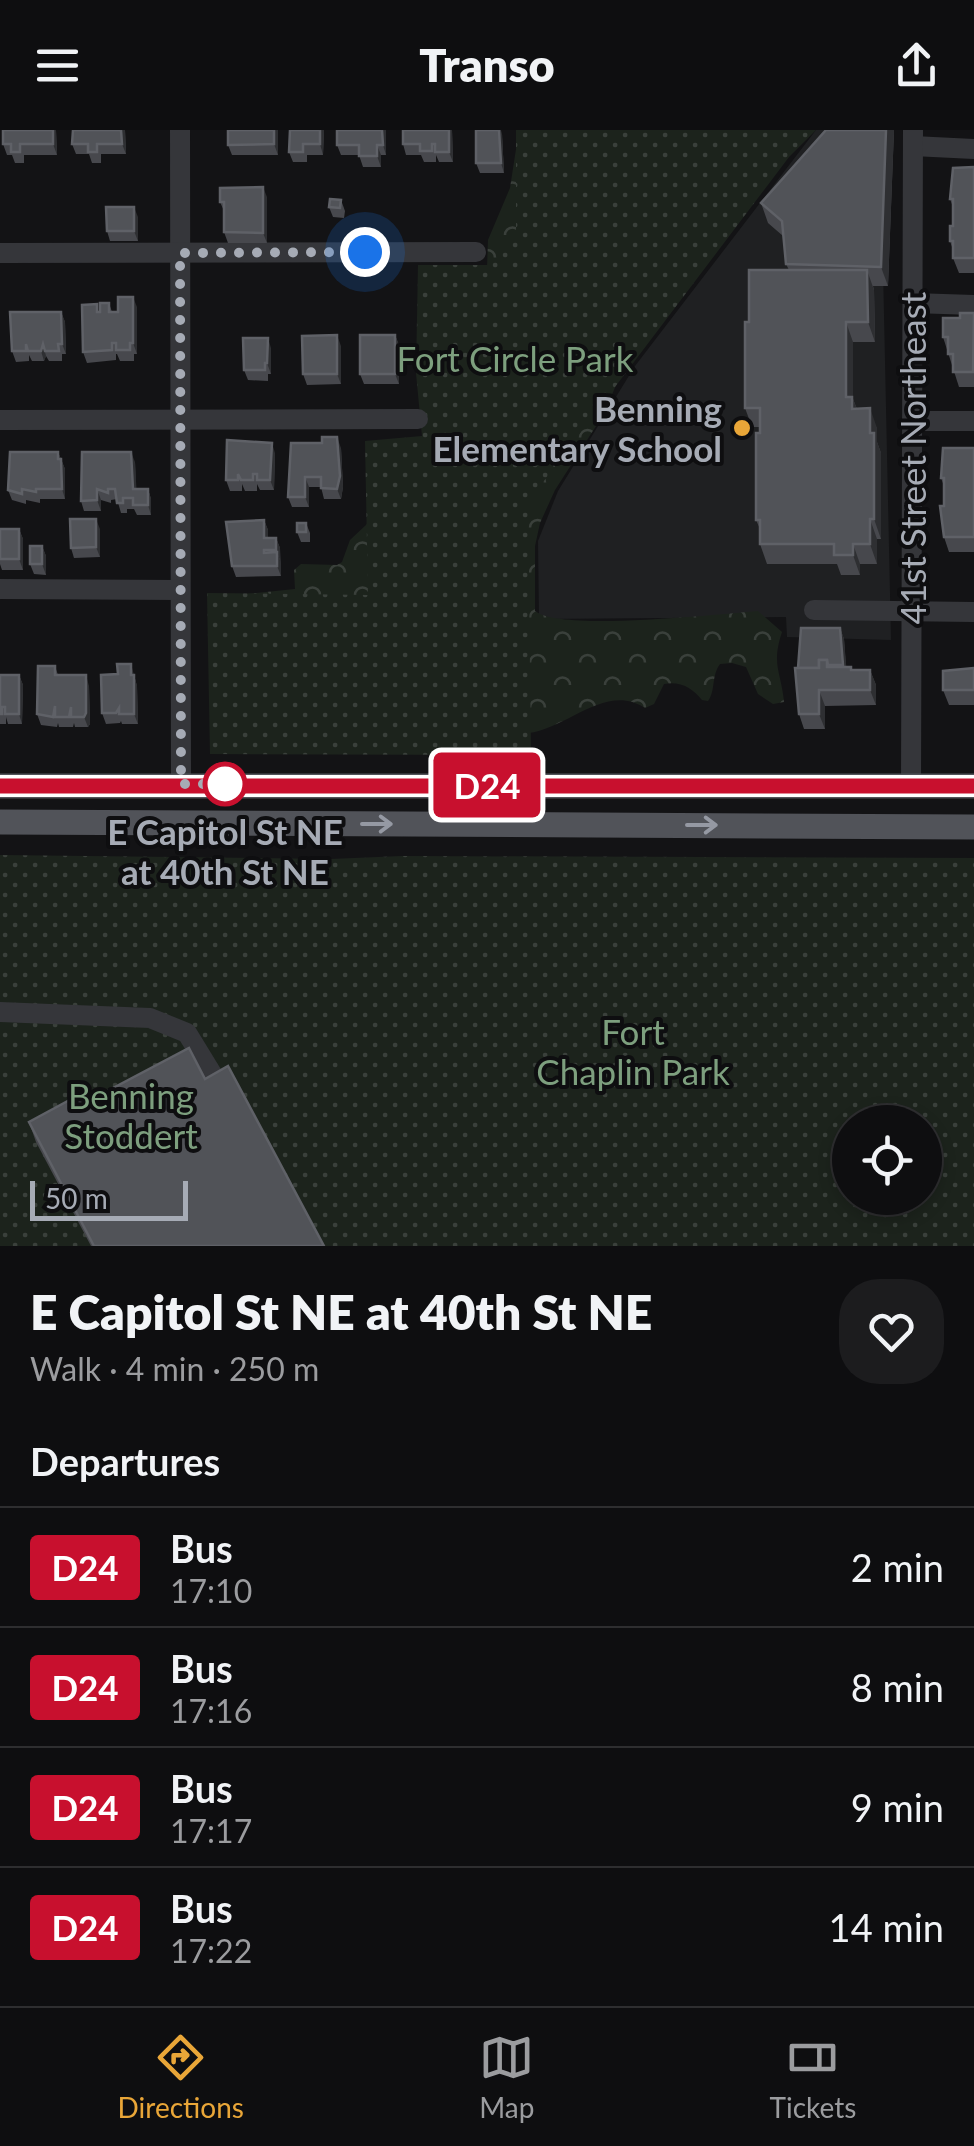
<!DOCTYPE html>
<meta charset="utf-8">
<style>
:root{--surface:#0e0e10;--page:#1c1c1e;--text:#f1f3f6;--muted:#9b9c9f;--line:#2e2e30;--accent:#e9a638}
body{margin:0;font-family:Lato,sans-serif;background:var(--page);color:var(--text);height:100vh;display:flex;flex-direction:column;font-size:38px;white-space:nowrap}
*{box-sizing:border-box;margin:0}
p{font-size:32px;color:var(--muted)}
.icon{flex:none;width:55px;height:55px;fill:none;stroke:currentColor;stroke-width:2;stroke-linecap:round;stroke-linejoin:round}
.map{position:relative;height:1116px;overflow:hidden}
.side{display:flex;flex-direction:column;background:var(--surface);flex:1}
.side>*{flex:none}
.badge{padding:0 20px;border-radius:8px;font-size:35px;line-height:65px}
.tools{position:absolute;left:832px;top:975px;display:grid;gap:20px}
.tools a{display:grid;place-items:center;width:110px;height:110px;border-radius:50%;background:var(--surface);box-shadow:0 5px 15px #0003,0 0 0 2px var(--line);font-size:50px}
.scale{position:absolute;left:30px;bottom:25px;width:158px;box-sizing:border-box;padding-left:10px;border:5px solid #a6abb5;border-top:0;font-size:28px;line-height:35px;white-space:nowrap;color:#a6abb5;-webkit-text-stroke:8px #0e0e10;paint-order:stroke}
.you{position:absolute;width:50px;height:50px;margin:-25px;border:8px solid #fff;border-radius:50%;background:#1a73e8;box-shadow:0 0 0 15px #1a73e833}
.map>.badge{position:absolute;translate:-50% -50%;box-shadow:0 0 0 5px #fff}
h2{padding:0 30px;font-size:38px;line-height:90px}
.round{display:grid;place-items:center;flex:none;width:105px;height:105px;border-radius:40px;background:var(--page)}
.head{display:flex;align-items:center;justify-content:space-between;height:170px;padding:0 30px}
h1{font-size:48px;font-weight:800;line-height:75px}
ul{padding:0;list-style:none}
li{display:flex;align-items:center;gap:30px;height:120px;padding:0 30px;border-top:2px solid var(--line)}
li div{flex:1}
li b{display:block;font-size:38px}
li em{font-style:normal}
li .badge{min-width:110px;font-weight:700;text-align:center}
header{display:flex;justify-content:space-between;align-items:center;height:130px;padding:0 30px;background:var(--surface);font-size:45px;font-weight:800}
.tab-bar{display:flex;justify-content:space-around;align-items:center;height:140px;border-top:2px solid var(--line);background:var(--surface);font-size:28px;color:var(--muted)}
.tab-bar a{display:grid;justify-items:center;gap:5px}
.tab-bar .active{color:var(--accent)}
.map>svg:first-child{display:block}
.built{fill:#1f2022}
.forest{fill:url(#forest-crowns)}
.park{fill:url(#park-dots);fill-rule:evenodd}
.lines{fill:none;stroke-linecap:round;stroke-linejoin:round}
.minor{stroke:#35363a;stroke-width:20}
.major{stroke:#515359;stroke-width:25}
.wall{fill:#47484d}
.shaded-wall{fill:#2e2f32}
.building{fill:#515358;stroke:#5f6167;stroke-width:2.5}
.oneway{stroke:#9599a3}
.line-casing{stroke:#fff;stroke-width:22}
.line{stroke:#c8102e;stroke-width:15}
.walk{stroke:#a6abb5;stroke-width:10;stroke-dasharray:0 18}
.poi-dot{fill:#e9a638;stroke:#0e0e10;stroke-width:4}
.stop-dot{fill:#fff;stroke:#c8102e;stroke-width:5}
.labels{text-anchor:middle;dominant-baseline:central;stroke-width:8;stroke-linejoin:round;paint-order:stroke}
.park-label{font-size:35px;fill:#7d9f7e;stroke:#0e0e10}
.poi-label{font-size:35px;font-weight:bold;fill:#a6abb5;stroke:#0e0e10;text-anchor:end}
.street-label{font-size:35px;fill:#a6abb5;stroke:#0e0e10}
.stop-label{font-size:35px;font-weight:bold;fill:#a6abb5;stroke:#0e0e10}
</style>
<header><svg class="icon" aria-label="menu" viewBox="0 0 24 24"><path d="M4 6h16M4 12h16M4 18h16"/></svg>Transo<svg class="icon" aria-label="share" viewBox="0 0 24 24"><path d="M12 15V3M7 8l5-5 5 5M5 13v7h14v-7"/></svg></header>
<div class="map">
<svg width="974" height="1116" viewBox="0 0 974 1116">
<defs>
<pattern id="forest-crowns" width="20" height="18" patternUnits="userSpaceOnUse" patternTransform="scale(2.5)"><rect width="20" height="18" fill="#1c231c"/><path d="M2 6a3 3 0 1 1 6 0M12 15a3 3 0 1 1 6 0" fill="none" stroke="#3a403b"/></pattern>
<pattern id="park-dots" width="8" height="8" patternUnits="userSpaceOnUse" patternTransform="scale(2.5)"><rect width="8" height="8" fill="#1c231c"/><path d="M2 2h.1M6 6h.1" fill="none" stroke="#3a403b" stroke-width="1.8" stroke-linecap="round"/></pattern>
</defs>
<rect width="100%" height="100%" fill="#131315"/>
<path class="built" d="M816,0H885L883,138L891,510L787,507L786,487L539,489L538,411L558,361L635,236Z"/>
<path class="forest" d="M519,0L624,235L605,282L555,360L540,393L535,416V481C561,502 718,484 758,481L782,502C771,535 781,541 784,572L773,574L758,564L746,537L732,533L720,534C711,546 716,560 708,571L702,570C692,558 681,551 664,554L654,574L645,578C606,552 567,599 528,603L238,465L295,459L294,440L301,434L337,435L342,432L350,410L366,395L427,309L487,139L488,110L510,58Z"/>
<g class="park">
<path d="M516,0H816L789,27L528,372L531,625L210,624L207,463L368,465L365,311L422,306L416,243L418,135H489L516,110Z"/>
<path d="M0,725L331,729L402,726L974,728V1116H0ZM850,992H925V1068H850Z"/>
</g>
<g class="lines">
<g class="minor">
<path d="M180,0L181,654"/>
<path d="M913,16L974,19"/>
<path d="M0,123L476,122"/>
<path d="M913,173L974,175"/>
<path d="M0,290L418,289"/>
<path d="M912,291H974"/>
<path d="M0,459L179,460"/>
<path d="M814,480L974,482"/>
<path d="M911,656L913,0"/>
<path d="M0,882L150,888L187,903L217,952"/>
</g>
<g class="major">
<path d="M0,656H974"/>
<path d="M0,692L974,697"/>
</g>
</g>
<g class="wall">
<path d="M3,0H56L57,25H24V33H15L12,25H7L3,14Z"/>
<path d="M73,0H125L126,24H101V33H92L89,24H76L72,14Z"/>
<path d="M278,0V25H232L228,15Z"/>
<path d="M290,0H324L323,25H307V32H293L289,22Z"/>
<path d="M386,0V25H381V37H363L359,25H341L337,15Z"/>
<path d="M452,0L453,32H439L436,25V32H424L421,25H406L403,14Z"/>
<path d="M834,0H894L888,156H873L874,160L875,212H853V269L857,279L877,298V312L881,323V409H877V434H860V445H841L837,434H767L760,414V399L756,390L760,297H752L745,278L749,192L789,140L786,134L783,106L768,93L761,73Z"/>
<path d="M502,4L504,43H480L476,33Z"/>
<path d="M974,37V143H959L953,128V120L950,111L953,96V77L950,69Z"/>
<path d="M267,67V113H228L224,102V81L220,72Z"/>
<path d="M341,70L345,81L344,88L333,87L329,77Z"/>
<path d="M138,87V111H110L107,101Z"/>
<path d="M109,173L112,182H118L137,177V224H134V231H120L117,224H116V230L87,233L83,222L99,182Z"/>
<path d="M61,182L65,192L66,224H62V231H49L46,226L44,231H32L29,225V231L16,232L12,221Z"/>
<path d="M974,183V257H959L943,207L960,188Z"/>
<path d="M395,205L399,215V254H364L360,244Z"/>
<path d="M341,216V254L307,255L303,244Z"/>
<path d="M271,218V244H268V251L248,250L244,240Z"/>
<path d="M291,313L341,318L343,357L341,369H324L321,357H309V377H292L288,367Z"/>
<path d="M974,318V422H949L944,407V356L941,348Z"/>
<path d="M58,322L65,339V369H40V373L26,370V374L12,370L8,360Z"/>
<path d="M275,323L274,360H260L257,354V361H245L242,354V361H230L226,350Z"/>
<path d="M135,332L136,359H148L151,369V385H137L134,379H127V383H121L117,369L111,370V373L101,370V381H84L81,371Z"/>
<path d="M264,390L268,400V408H276L280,418L281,446L236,447L232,436Z"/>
<path d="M306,393L310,403V412H301L297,402Z"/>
<path d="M0,399H19L23,409V440H2L0,434Z"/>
<path d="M100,399V427L74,428L71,418Z"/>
<path d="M42,416L46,426V445L34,444L30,434Z"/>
<path d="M840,498L844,509L846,537H851L852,540H870L876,555V575L825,576V599H804L799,584L798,538Z"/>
<path d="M55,536L58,545L89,556L90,594L88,597H75L74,593L73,597H59L58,593L57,597L41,595L37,584Z"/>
<path d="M974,538V575H949L943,560Z"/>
<path d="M0,545H19L23,555L22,594H8L6,587V594H0Z"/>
<path d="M134,545L137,556L138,594H122L121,591L120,593L106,594L102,583Z"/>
<path d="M205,949L324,1116H91L36,1012L29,992L94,968Z"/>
</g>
<g class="shaded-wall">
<path d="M53,0H56L57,25L53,14Z"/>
<path d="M121,0H125L126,24L122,14Z"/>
<path d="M274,0H278V25L274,14Z"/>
<path d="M320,0H324L323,25L320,14Z"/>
<path d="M382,0H386V25L383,15Z"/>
<path d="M449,0H452L453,32L449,22Z"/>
<path d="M499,0H501L502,4L504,43L501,33Z"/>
<path d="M886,0H894L888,156L881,137Z"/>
<path d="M377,15L381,25V37L377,26Z"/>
<path d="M263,57L267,67V113L263,103Z"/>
<path d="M134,77L138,87V111L134,101Z"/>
<path d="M867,140L874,160L875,212L868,192Z"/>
<path d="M133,167L137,177V224L133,213Z"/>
<path d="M61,182L65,192L66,224L62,214Z"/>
<path d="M846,192L853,212V269L860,287V298L846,267Z"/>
<path d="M337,205L341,216V254L337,244Z"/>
<path d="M395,205L399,215V254L395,244Z"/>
<path d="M268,208L271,218V244L267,233Z"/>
<path d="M43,214L46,226L44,231L41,221Z"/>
<path d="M870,278L877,298V312L881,323V409L874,389Z"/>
<path d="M337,307L341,318L343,357L341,369L337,359Z"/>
<path d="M272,313L275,323L274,360L270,350Z"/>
<path d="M58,322L65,339V369L62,359Z"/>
<path d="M131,322L135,332L137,369L133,359Z"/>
<path d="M305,347L309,357V377L305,367Z"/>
<path d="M97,359L101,370V381L97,370Z"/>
<path d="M148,359L151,369V385L148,375Z"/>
<path d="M96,389L100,399V427L96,417Z"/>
<path d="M870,389L877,409V434L870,414Z"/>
<path d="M264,390L268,400V418L264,408Z"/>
<path d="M19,399L23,409V440L19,429Z"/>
<path d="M276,408L280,418V430L276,420Z"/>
<path d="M853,414L860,434V445L853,425Z"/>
<path d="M42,416L46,426V445L42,434Z"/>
<path d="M277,422L281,433V446L277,436Z"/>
<path d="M840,498L844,509L847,545L843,535Z"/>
<path d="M131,534L137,556L138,594L134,584Z"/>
<path d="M870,540L876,555V575L870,560Z"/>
<path d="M19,545L23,555L22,594L19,584Z"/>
<path d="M86,545L89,556L90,594L88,597L84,587Z"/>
<path d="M819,560L825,576V599L819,584Z"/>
</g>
<g class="building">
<path d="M3,0H53V14H20V22H11V14H3Z"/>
<path d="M73,0H121L122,14H97V22H88V14H72Z"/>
<path d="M228,0H274V14L228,15Z"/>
<path d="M290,0H320V14H303V22H289Z"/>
<path d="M337,0H382L383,15H377V26H359V15H337Z"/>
<path d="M403,0H449V22H435V14H432V21H420V14H403Z"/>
<path d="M476,0H499L501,33H476Z"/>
<path d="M826,0H886L881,137L786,134L782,91L761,73Z"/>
<path d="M974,37V128H953V111H950V96H953V69H950L953,38Z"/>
<path d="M263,57V103L224,102V72H220V58Z"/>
<path d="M330,69L341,70L340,78L329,77Z"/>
<path d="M106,77H134V101H107Z"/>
<path d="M749,140H867L868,192H846V267H852V279L870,278V303H874V389H870V414H853V425H834V414H760V390H756V303H760V278H745V192H749Z"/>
<path d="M118,167H133V213H130V220H116V213H112V220L83,222L82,175L97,174V182H100V173H109V182H118Z"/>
<path d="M10,182H61L62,214H58L59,221H45L43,214L41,221H28L26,214V221H12Z"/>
<path d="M960,183H974L973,242H953V224H948V207H943V188H960Z"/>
<path d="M337,205V244H303L302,206Z"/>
<rect x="360" y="205" width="35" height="39"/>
<path d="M243,208H268L267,233H265V240H244Z"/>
<path d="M322,307H337L340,346L337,359L321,358V347H305V367H288L291,313H322Z"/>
<path d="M227,310L272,313L270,350H257V344H253V350H241L238,344V350H226Z"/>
<path d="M943,318H974V407H944L940,376H944V348H941Z"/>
<path d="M10,322H58V329H61L62,359H36V362L22,359V364L8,360Z"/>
<path d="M82,322H131L133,359H148V375H133V368H123V373H117L115,359H108V363L97,359V370L81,371Z"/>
<path d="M70,389H96V417L71,418Z"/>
<path d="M264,390V408H276V420H264V423L277,422V436H232L226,392Z"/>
<rect x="297" y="393" width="9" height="9"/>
<rect x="0" y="399" width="19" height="30"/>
<rect x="30" y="416" width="12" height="18"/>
<path d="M801,498H840L843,535H828L827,530H819V538H798Z"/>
<path d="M819,530H827V537H851V540H870V560H819V584H799L795,538H819Z"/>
<path d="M117,534H131V545H134V584H119V578L116,583H102L101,545L118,544Z"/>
<path d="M38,536H55V545H86V583L84,587H71V577L69,587H55V576L53,587L37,584Z"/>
<path d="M974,538V560H943V541Z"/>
<path d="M0,545H19V584H5V577H2V584H0Z"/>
<path d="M189,918L205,949L228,936L324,1116H94L29,992L90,959L94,968Z"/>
</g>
<defs><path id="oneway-shaft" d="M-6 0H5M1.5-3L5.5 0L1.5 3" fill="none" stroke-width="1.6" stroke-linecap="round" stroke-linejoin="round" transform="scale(2.5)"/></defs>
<g class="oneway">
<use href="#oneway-shaft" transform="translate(377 694)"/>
<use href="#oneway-shaft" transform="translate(702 695)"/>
</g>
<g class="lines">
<defs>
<path id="line" d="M0,656H974"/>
</defs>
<use href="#line" class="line-casing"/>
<use href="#line" class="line"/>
<path class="walk" d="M225,654H241H181L180,123L365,122"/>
</g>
<circle class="poi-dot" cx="742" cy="298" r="10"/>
<circle class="stop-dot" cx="225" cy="654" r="20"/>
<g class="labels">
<g class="park-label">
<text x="515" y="228">Fort Circle Park</text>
<text x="633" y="901">Fort<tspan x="633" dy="40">Chaplin Park</tspan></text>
<text x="131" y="965">Benning<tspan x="131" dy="40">Stoddert</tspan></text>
</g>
<g class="poi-label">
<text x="722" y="278">Benning<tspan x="722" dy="40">Elementary School</tspan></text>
</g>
<g class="street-label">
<text transform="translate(912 328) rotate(-90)">41st Street Northeast</text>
</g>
<g class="stop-label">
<text x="225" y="701">E Capitol St NE<tspan x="225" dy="40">at 40th St NE</tspan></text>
</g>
</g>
</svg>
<div class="tools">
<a><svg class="icon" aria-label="locate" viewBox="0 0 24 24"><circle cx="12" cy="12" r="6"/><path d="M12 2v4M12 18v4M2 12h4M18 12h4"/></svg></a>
</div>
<div class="scale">50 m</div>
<div class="you" style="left:365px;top:122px"></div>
<b class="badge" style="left:487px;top:655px;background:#c8102e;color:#fff">D24</b>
</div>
<section class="side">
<div class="head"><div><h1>E Capitol St NE at 40th St NE</h1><p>Walk · 4 min · 250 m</p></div><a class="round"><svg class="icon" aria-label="heart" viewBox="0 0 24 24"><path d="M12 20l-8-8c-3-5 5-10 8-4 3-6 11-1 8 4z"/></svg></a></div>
<h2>Departures</h2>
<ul>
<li><span class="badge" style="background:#c8102e;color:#fff">D24</span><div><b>Bus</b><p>17:10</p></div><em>2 min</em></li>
<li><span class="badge" style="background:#c8102e;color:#fff">D24</span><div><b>Bus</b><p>17:16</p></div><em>8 min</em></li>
<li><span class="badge" style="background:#c8102e;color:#fff">D24</span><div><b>Bus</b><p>17:17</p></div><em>9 min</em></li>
<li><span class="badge" style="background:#c8102e;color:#fff">D24</span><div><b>Bus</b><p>17:22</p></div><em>14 min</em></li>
</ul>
</section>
<nav class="tab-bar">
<a class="active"><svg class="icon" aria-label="directions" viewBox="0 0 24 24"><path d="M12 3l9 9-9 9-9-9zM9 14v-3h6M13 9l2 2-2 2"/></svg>Directions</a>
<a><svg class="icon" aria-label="map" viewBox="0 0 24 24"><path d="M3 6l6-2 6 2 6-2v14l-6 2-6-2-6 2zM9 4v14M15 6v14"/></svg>Map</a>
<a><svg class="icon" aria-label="tickets" viewBox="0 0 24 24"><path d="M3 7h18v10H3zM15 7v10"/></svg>Tickets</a>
</nav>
